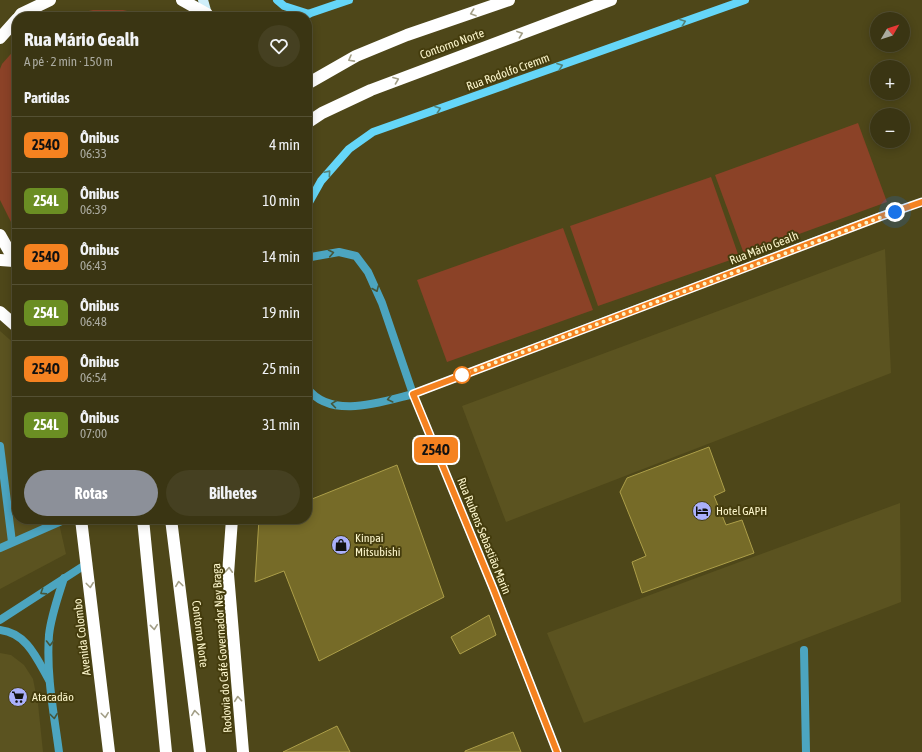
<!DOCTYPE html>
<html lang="pt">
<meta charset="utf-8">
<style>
:root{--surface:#3a3513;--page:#454021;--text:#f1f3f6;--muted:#ababa0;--line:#545033;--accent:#8c9099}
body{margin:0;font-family:"Asap Condensed",sans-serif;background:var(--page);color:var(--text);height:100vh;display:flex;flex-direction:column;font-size:15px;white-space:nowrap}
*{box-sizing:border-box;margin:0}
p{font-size:13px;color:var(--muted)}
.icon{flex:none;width:22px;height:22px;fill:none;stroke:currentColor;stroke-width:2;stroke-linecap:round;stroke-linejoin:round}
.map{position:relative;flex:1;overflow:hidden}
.details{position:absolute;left:12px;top:12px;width:300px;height:512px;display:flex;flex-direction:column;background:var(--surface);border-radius:16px;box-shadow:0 2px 10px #0003,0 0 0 1px var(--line)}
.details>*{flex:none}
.badge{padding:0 8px;border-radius:6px;font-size:14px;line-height:26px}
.needle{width:26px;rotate:51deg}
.tools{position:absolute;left:870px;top:12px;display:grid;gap:8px}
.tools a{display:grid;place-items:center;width:40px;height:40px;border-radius:50%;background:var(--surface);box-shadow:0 2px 10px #0003,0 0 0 1px var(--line);font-size:20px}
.you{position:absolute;width:20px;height:20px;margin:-10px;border:3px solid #fff;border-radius:50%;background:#1a73e8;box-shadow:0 0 0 6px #1a73e833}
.map>.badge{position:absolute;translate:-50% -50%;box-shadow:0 0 0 2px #fff}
h2{padding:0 12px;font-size:15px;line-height:36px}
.round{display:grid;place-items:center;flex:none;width:42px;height:42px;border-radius:21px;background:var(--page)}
.overview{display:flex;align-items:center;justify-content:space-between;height:68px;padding:0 12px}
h1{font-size:19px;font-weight:700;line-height:30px}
.cta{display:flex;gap:8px;margin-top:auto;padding:8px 12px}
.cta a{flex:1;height:46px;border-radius:24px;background:var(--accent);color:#fff;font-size:16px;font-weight:700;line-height:46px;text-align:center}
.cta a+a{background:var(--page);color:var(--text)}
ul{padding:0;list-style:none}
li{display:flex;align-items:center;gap:12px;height:56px;padding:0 12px;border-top:1px solid var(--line)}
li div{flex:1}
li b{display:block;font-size:15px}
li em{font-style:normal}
li .badge{min-width:44px;font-weight:700;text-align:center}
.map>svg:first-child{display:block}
.built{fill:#5b5320}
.green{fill:#8b4227}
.building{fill:#766b28;stroke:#ad9f49}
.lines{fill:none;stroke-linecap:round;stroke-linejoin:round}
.lane{stroke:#4ca5c0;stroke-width:8}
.street{stroke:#4ca5c0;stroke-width:8}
.secondary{stroke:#65d6f8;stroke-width:8}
.primary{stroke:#cfeef9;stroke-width:10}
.highway{stroke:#fff;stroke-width:12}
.oneway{stroke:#a29e86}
.oneway2{stroke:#538177}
.oneway3{stroke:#46563a}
.line-casing{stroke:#fff;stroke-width:9}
.line{stroke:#f58220;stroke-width:6}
.walk{stroke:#fcf6cc;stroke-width:4;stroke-dasharray:0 7.2}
.stop-dot{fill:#fff;stroke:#f58220;stroke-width:2}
.labels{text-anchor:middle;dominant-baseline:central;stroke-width:4;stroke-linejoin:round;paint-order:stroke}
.street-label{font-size:12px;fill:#fcf6cc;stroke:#443c0d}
.poi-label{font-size:12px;fill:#fcf6cc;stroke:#443c0d;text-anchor:start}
</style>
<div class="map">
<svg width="922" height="752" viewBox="0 0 922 752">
<rect width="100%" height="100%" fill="#4e4719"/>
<g class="built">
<path d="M885,249L891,373L506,522L462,406Z"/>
<path d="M0,331L17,346V519H58L66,554L0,589Z"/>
<path d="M900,503L901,602L584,723L547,633Z"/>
<path d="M0,653L11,655L24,665L33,679L38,704L43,752H0Z"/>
</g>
<g class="green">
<path d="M93,10H123L152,17H63Z"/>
<path d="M17,47V234L0,200V69L2,64Z"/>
<path d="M858,123L887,202L744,254L715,175Z"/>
<path d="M711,177L739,257L598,306L570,226Z"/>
<path d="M563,228L593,310L447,362L417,280Z"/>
</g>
<g class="building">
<path d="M709,447L725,491L714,496L726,525L742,520L754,553L642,593L632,562L646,556L620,492L627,478Z"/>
<path d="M397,465L444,597L319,661L284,571L255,582L259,519H307V501Z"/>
<path d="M489,615L496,635L460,654L451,637Z"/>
<path d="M337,726L350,752H283Z"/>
<path d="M513,732L521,752H465V751Z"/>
</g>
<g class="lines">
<g class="lane">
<path d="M0,446L12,542"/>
<path d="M0,548L66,519"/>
</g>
<g class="street">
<path d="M307,260L311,257L339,252L356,256L368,272L382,303L413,394L493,588L557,752"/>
<path d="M307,388C331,420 381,402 413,394L881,216L922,202"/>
<path d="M0,620L88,563"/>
<path d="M0,630C27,633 37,659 49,680"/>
<path d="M804,650L806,752"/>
<path d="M59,752C54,714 46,674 49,635C51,616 58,597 64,578"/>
</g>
<g class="secondary">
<path d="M277,0L284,6L309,14"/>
<path d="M299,17L349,0"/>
<path d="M307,206L321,181L349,149L373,132L745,0"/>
</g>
<path class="primary" d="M203,0L207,14"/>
<g class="highway">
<path d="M182,0L207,14L209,17"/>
<path d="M19,17L21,14L50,0"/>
<path d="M0,38L17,19"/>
<path d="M307,84L356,56L407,35L509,0"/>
<path d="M307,123L322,113L371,90L611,0"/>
<path d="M0,235L17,265"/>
<path d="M0,260L14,261"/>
<path d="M0,312L17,327"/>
<path d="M81,519L109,752"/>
<path d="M143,519L166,752"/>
<path d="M171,519L200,752"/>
<path d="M232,519L228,574L243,752"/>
</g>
</g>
<defs><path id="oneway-chevron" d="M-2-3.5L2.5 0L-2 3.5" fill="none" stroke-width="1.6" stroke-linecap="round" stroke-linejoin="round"/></defs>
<g class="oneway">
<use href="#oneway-chevron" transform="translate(473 13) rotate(161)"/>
<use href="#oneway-chevron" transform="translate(520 34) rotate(-20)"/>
<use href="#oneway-chevron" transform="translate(351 59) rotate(151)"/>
<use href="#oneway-chevron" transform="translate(396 80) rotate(-21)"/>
<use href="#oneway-chevron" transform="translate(229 570) rotate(-87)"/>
<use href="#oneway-chevron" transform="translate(179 584) rotate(-97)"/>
<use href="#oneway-chevron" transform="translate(90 585) rotate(83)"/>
<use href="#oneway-chevron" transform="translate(154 627) rotate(84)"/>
<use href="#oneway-chevron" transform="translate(238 699) rotate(-95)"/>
<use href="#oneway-chevron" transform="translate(195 713) rotate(-97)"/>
<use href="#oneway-chevron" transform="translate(105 715) rotate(83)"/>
</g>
<g class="oneway2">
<use href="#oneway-chevron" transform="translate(683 22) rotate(-20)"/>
<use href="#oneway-chevron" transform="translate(560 66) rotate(-20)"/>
<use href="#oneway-chevron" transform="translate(438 109) rotate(-20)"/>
<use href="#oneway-chevron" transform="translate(328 173) rotate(-49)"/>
</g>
<g class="oneway3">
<use href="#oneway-chevron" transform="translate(331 253) rotate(-12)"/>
<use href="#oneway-chevron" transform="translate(376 289) rotate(67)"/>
<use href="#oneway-chevron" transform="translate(390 399) rotate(166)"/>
<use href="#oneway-chevron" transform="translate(334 404) rotate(-172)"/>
<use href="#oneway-chevron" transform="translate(43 592) rotate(147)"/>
<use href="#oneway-chevron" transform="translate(50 643) rotate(90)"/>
<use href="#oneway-chevron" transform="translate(54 716) rotate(83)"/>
</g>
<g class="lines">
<defs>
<path id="line" d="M557,752L493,588L413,394L882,216L922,202"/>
</defs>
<use href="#line" class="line-casing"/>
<use href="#line" class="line"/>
<path class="walk" d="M462,375L895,212"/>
</g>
<defs>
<symbol id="hotel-disc" viewBox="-11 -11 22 22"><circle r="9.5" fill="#aab0fb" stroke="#443c0d"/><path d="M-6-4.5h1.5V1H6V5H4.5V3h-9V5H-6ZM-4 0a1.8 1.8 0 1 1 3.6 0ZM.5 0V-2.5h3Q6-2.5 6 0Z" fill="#111"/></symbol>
<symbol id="shop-disc" viewBox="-11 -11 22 22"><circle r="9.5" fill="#aab0fb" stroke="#443c0d"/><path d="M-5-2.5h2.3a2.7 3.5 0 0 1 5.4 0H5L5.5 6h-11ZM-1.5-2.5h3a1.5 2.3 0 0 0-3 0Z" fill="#111"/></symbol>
<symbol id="supermarket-disc" viewBox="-11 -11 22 22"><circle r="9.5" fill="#aab0fb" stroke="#443c0d"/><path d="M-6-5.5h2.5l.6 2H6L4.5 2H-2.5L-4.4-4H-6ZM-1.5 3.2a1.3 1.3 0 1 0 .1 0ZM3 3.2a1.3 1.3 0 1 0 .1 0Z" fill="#111"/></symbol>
</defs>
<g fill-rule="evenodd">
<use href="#hotel-disc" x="691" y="500" width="22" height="22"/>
<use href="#shop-disc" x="330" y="534" width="22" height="22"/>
<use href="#supermarket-disc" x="7" y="686" width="22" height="22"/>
</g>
<circle class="stop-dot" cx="462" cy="375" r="8"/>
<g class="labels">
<g class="street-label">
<text transform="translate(452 44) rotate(-20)">Contorno Norte</text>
<text transform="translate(508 72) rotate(-20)">Rua Rodolfo Cremm</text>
<text transform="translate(764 248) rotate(-21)">Rua Mário Gealh</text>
<text transform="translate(484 536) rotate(68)">Rua Rubens Sebastião Marin</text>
<text transform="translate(200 634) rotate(83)">Contorno Norte</text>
<text transform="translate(82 637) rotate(-97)">Avenida Colombo</text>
<text transform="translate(222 648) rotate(-94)">Rodovia do Café Governador Ney Braga</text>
</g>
<g class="poi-label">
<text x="716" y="511">Hotel GAPH</text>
<text x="355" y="538">Kinpai<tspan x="355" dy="14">Mitsubishi</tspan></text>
<text x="32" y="697">Atacadão</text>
</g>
</g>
</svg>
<div class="tools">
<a><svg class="needle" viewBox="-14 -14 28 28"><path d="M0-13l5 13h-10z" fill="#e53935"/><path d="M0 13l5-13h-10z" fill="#ababa0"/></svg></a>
<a>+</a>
<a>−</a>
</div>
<div class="you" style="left:895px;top:212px"></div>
<b class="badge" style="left:436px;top:450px;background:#f58220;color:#111">254O</b>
<section class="details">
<div class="overview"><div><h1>Rua Mário Gealh</h1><p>A pé · 2 min · 150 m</p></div><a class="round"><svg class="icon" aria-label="heart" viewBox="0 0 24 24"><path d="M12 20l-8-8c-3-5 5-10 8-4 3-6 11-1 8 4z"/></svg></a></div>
<h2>Partidas</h2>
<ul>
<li><span class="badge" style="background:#f58220;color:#111">254O</span><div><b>Ônibus</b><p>06:33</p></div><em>4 min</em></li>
<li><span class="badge" style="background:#6b8e23;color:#fff">254L</span><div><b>Ônibus</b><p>06:39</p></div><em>10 min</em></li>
<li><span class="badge" style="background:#f58220;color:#111">254O</span><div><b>Ônibus</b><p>06:43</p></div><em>14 min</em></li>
<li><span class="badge" style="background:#6b8e23;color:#fff">254L</span><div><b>Ônibus</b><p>06:48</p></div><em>19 min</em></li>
<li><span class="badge" style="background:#f58220;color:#111">254O</span><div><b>Ônibus</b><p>06:54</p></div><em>25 min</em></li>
<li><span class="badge" style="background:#6b8e23;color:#fff">254L</span><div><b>Ônibus</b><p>07:00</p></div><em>31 min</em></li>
</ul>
<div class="cta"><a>Rotas</a><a>Bilhetes</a></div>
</section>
</div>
